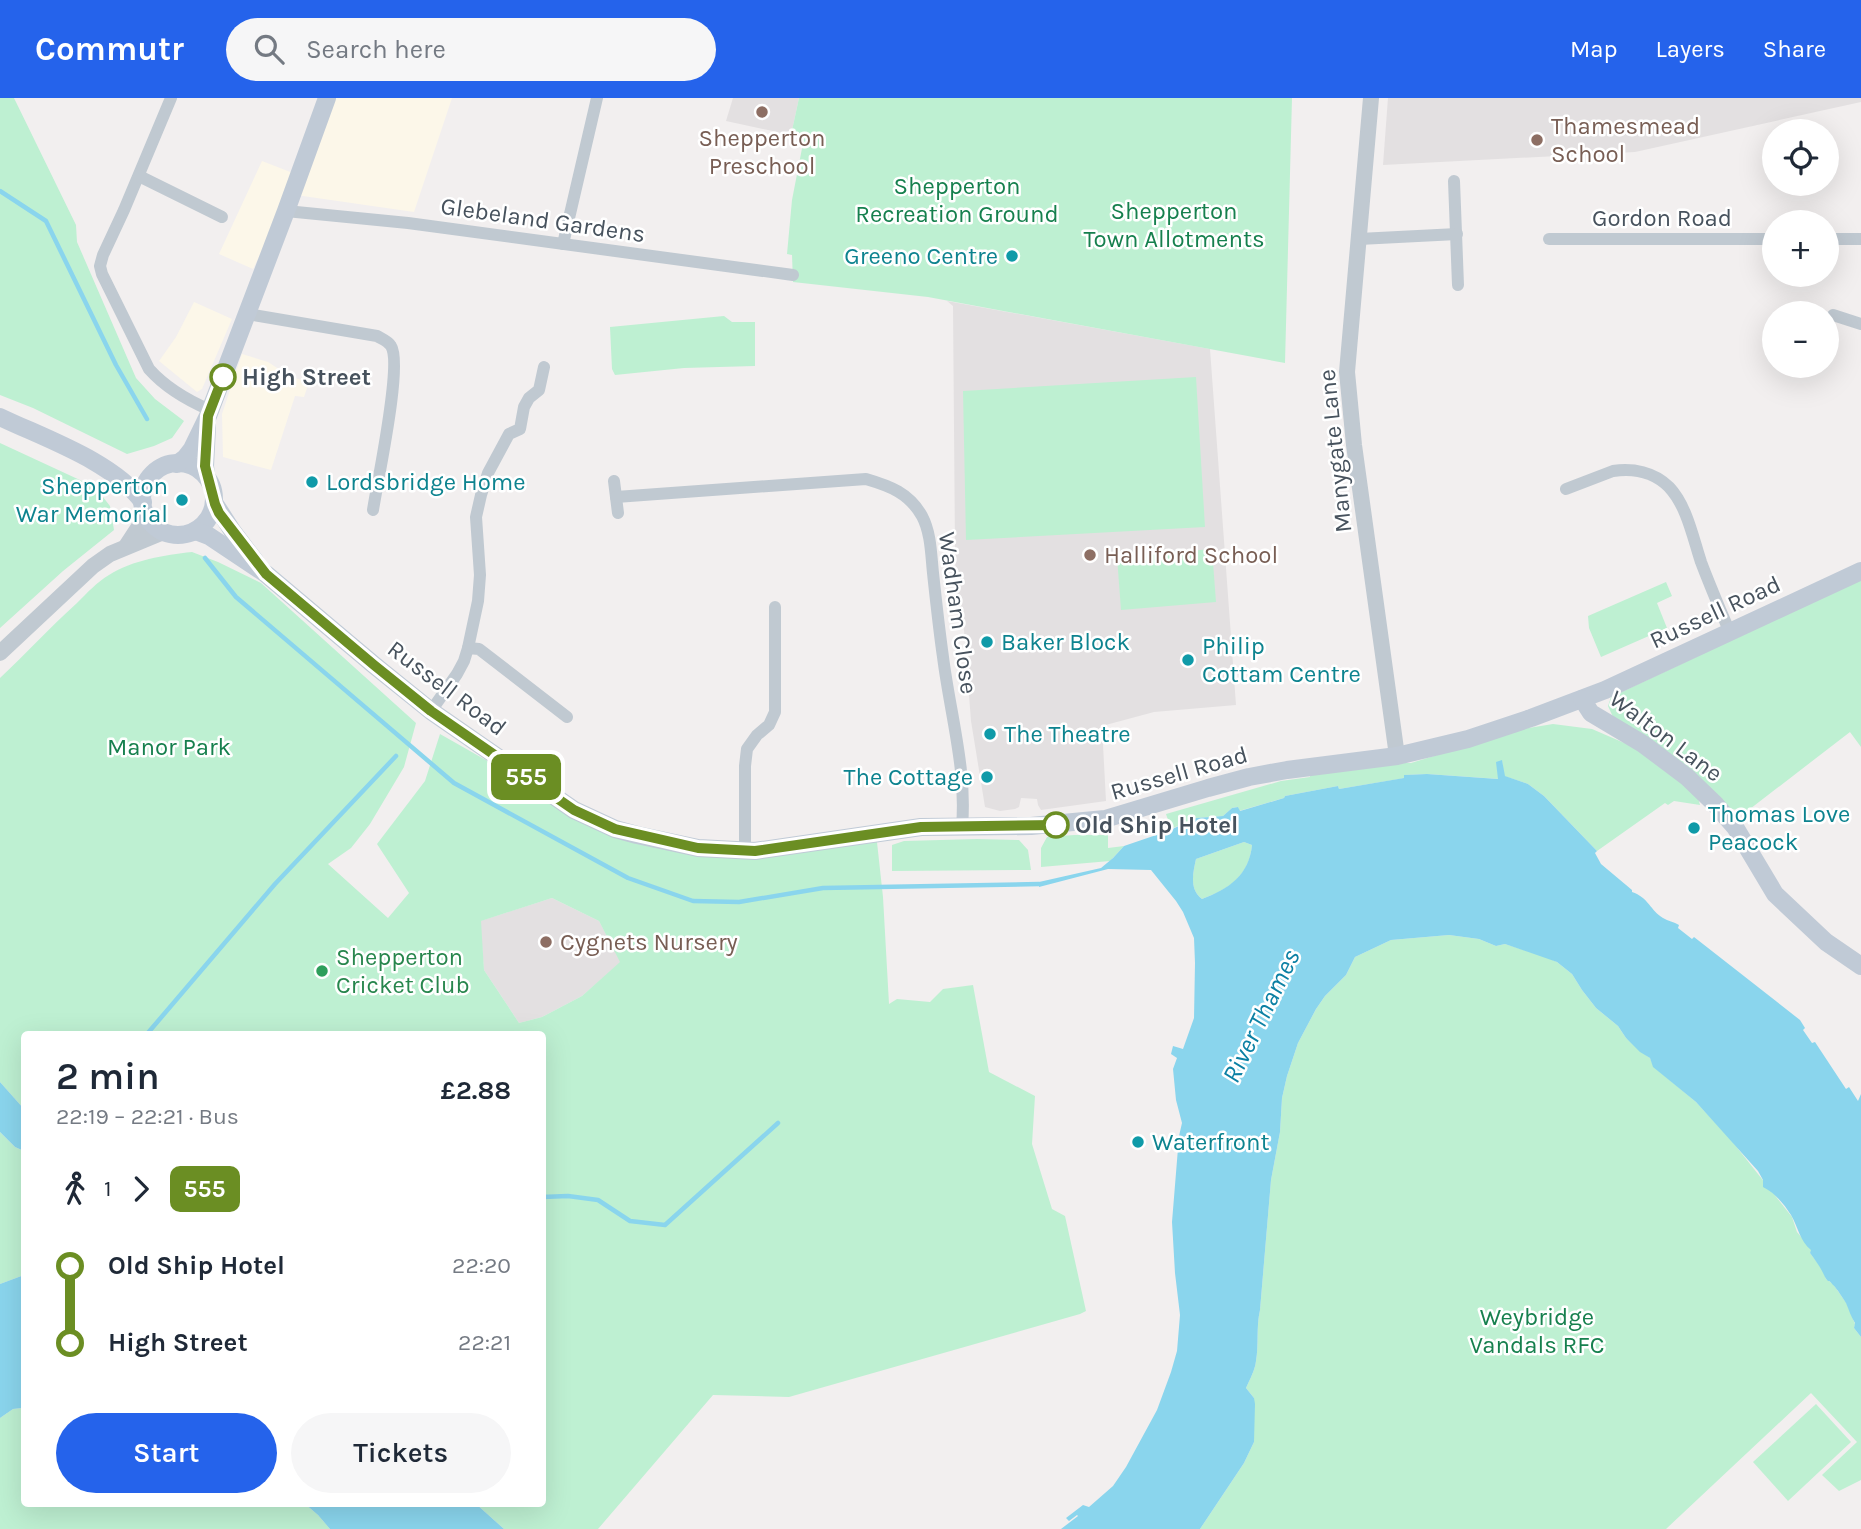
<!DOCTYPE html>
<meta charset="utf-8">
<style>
:root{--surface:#fff;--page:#f6f6f7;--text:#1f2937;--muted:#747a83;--accent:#2563eb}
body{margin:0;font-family:Karla,sans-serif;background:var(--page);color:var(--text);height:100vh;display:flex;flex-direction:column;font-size:26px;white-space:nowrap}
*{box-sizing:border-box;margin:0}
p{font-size:23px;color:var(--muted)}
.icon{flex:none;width:38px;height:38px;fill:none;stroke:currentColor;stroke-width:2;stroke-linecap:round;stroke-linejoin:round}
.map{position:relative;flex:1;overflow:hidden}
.side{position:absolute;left:21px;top:933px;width:525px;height:476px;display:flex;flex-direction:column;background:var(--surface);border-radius:7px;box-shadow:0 7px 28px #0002}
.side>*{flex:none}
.badge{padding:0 14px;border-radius:10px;font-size:24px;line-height:46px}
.buttons{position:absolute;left:1762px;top:21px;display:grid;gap:14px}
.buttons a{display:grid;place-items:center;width:77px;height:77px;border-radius:50%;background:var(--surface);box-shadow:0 7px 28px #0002;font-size:35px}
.map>.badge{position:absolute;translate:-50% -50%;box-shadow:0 0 0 4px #fff}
.legs{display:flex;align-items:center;gap:10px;height:77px;padding:0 35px;font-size:23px}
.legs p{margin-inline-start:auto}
.summary{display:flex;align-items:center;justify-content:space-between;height:119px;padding:0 35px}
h1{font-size:38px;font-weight:600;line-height:52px}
.action{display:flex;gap:14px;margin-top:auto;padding:14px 35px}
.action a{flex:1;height:80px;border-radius:42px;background:var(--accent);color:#fff;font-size:28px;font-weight:600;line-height:80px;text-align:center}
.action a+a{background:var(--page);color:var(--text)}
ul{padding:0 35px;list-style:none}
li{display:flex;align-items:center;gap:24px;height:77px;font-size:26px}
li i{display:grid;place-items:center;width:10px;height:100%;margin:0 9px;background:currentColor}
li i::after{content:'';width:18px;height:18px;margin:-9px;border:5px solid;border-radius:50%;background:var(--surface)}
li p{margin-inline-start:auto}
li:first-child i{background:linear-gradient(#0000 50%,currentColor 0)}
li:last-child i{background:linear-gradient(currentColor 50%,#0000 0)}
header{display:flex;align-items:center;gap:42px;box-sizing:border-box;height:98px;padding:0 35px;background:var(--accent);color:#fff}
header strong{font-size:33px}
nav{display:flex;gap:38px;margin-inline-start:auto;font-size:24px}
.search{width:490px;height:63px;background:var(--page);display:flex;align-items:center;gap:18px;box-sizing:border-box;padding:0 24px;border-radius:38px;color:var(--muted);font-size:26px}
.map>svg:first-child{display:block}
.commercial{fill:#fcf7e9}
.education{fill:#e3e0e1}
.green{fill:#bef0d2;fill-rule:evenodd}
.water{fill:#8ad5ed;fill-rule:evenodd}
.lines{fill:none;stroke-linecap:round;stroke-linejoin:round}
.stream{stroke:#8ad5ed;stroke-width:4.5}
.minor{stroke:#c0c9d1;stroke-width:12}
.tertiary{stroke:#c0c9d1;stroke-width:16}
.secondary{stroke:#c0cad6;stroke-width:18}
.line-1-casing{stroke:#fff;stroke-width:16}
.line-1{stroke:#6b8e23;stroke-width:10}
.education-dot{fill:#8d6e63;stroke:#fff;stroke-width:2.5}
.culture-dot{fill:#0f9aa8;stroke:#fff;stroke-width:2.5}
.stop-1-dot{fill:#fff;stroke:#6b8e23;stroke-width:3.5}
.leisure-dot{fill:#2e9e5b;stroke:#fff;stroke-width:2.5}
.labels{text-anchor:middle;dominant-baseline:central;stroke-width:5;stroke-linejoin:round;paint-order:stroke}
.education-label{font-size:24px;fill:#785e54;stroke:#fff;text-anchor:start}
.park-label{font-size:24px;fill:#16804e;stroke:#fff}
.street-label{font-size:24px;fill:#47525d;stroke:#fff}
.culture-label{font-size:24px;fill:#0d838f;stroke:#fff;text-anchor:start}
.stop-label{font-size:24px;font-weight:bold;fill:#47525d;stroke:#fff;text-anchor:start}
.leisure-label{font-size:24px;fill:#27864d;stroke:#fff;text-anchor:start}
.water-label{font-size:26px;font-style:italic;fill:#0b80a4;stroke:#fff}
</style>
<header>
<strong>Commutr</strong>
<div class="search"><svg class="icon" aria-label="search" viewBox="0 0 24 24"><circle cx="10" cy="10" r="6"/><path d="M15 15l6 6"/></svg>Search here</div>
<nav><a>Map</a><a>Layers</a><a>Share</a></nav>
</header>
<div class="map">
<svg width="1861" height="1431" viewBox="0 0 1861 1431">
<rect width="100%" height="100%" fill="#f2efef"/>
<g class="commercial">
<path d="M328,0H452L414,114L289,96L253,171L219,156L262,63L298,77Z"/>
<path d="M194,204L232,221L202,291L197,294L159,263L176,239Z"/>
<path d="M242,256L268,264L291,279L309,284L304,299L295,298L271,372L223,359L222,316Z"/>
</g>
<g class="education">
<path d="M733,0H799L791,37L726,23Z"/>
<path d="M1388,0H1861V4L1635,54L1383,67Z"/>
<path d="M947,203L1210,251L1236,607L1154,614L1102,628L1106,703L1041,712L1038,707L1037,701L1021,700L1019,709L1015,711L1000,713L985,709L971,623L963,519H957L955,451L953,208Z"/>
<path d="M552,800L599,823L621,864L582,898L542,919L519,925L484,872L480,823Z"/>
</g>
<g class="green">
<path d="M0,0H14L76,127L77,144L136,280L155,301L184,323L172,340L154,348L127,356L33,310L0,297Z"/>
<path d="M799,0H1292L1285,265L928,199L793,184L792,157L787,156L792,102L804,40L791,37Z"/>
<path d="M724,218L732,224H755V268L684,270L615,277L612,271L610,229Z"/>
<path d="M1196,279L1205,429L966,442L963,293Z"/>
<path d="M0,345L95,389L110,408L114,432L63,473L0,530Z"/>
<path d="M1212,451L1216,504L1121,512L1117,459Z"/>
<path d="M192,454L218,464L261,485L416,625L404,669L370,726L351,750L328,766L388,820L409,795L377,746L425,683L440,636L574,712L698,750L876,735L883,799L889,906L897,901L930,904L943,891L973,887L989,974L1035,998L1032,1046L1052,1111L1065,1118L1086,1213L1080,1216L789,1299L713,1297L598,1431H504L475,1405H542V936H24V1011L0,984V580C26,556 50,529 77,505C87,495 97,484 109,477C133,462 164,457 192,454ZM552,800L599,823L620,864L582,898L542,919L519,925L484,872L481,823Z"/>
<path d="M1861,481V649L1850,634L1746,714L1728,710L1613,619L1608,608L1611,599Z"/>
<path d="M1666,484L1672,498L1657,505L1667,530L1601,559L1589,530L1588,518Z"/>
<path d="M1553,626L1592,631L1636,650L1697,696L1700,707L1674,703L1668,707L1665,705L1597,753L1544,698L1528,686L1504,678L1502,663L1499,681L1427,676L1405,677V680L1339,691L1338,688L1285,698L1284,700L1239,713L1238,709L1232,710L1223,718L1196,720L1171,731L1166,716L1281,683L1310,679V676L1403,665H1411L1522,631Z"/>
<path d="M1074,737H1108V750L1124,748L1110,763L1041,769V750L1047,739Z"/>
<path d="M977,741L1019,742L1028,752L1031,772L892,773V747L904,743Z"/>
<path d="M1244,744L1252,747C1249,778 1229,791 1202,801C1189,791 1193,775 1196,761Z"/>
<path d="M1449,837L1479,841L1496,848L1505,846L1546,859L1557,864L1572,876L1582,892L1596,910L1618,928L1626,940L1640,953L1650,960L1654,969L1696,1004L1731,1042L1792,1119L1797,1134L1812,1152L1810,1155L1823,1172L1826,1181L1833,1186L1847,1206L1855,1226L1854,1230L1861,1239V1382L1839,1393L1822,1377L1857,1344L1811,1295L1666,1431H1200L1244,1365L1254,1344V1300L1246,1290C1250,1281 1255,1272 1256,1263C1259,1246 1256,1229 1260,1212L1271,1082L1280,1034L1282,1000L1287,978L1298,945L1316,911L1325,898L1346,877L1355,859L1391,842Z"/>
<path d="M0,1034L15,1049L24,1053V1177L0,1186Z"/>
<path d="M1816,1306L1851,1344L1788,1403L1753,1364Z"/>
<path d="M24,1307V1405H304L318,1417L330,1431H0V1320L13,1311L22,1310Z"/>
</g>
<g class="water">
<path d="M1502,662L1505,678L1528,686L1544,698L1597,753L1595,755L1601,766L1632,792V794C1648,799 1651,813 1663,820C1668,823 1674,824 1679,827L1678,830L1692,841L1694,839L1800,922L1805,930L1803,932L1812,945L1815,944L1846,991L1849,989L1858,1003L1861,996V1239L1854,1230L1855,1225C1851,1219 1849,1212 1846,1205C1845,1203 1835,1188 1833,1187C1828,1180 1829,1186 1825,1179C1821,1170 1816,1163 1810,1155L1811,1152C1800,1143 1798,1129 1791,1117C1784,1106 1775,1095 1763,1089V1082L1758,1073L1696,1004L1653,969L1650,960L1640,954L1626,940L1618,928L1596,910L1582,892L1572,876L1557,864L1505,846L1496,848L1479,841L1449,837L1391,842L1355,859L1346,877L1325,898L1316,911L1298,945L1287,978L1282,1000L1280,1034L1271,1082L1260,1212C1256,1229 1259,1246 1256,1263C1255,1272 1250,1281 1246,1290L1254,1300L1255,1306L1254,1344L1244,1365L1200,1431H1061L1078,1418L1077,1417L1069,1423L1066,1420L1083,1407L1089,1409L1113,1388L1126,1369L1157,1312L1171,1274L1177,1253L1180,1217L1175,1175L1172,1124L1179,1038L1182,1025L1176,1002L1173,971L1177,960L1171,956L1173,948L1183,951L1194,920L1195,865L1194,840L1183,814L1176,803L1151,772L1108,771L1039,789V784L1101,770L1113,760L1124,748L1168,733L1196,720L1223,718L1232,710L1238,709L1240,713L1284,700L1285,698L1338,688L1339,691L1404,680V677L1427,676L1498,681L1496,664ZM1244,744L1252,747C1249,777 1229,791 1202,801C1189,791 1193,775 1196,761Z"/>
<path d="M0,984L24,1011V1053L15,1049L0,1034Z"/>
<path d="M24,1177V1307L22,1310L13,1311L0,1320V1186Z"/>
<path d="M304,1405H475L504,1431H330L318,1417Z"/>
</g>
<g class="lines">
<g class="stream">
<path d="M0,93L46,123L116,267L147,321"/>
<path d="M205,460L236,499L454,685L628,780L693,803L739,804L823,790L1039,786"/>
<path d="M147,936L275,786L396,658"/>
<path d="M542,1099L568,1098L598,1102L630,1123L665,1127L778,1025"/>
</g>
<g class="minor">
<path d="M171,0L124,112L103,157L100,168L102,176L149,271C165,289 189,303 210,312"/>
<path d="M139,78L222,119"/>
<path d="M1454,83L1458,187"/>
<path d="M286,113L408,125L793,177"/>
<path d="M1359,141L1457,136"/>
<path d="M1549,141H1774"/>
<path d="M1827,141H1861"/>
<path d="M563,146L597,0"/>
<path d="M247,216L377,238C382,241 388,243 391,248C403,266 377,385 373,412"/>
<path d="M1833,217L1861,226"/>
<path d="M614,383L618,415"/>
<path d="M1566,391L1613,373C1633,370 1654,374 1669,389C1687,408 1693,440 1701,464C1710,488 1720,511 1730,535"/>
<path d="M616,399L866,381C890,388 909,395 922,418C931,435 931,456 933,475C936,503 939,531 943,559C950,615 967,672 962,728"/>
<path d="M468,550L479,551L567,619"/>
<path d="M431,613L457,576L464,563L468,550L478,503L480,477L476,419L481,397L488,375L509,336L520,331L524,309L529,300L539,292L544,269"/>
<path d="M745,753V668L747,651L757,637L769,627L775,614V509"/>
</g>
<g class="tertiary">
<path d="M1371,0L1347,274L1354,347L1397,658"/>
<path d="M127,447L146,418"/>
<path d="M0,555L93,468L110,456L163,434"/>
</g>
<g class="secondary">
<path d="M0,319C46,341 112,363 143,404"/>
<circle cx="178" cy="401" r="36"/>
<path d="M177,366L185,360L192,351L208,318L286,113L327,0"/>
<path d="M206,377L205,368L207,329"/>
<path d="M215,406L233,434L255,463"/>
<path d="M196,433L209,438L266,476L374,567L431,613L574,712L615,731L637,737L698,750L755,753L921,729L1031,728L1105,721L1208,690L1249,679L1287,672L1397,658L1468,641L1531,620L1605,592L1861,473"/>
<path d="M1582,601L1591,615L1643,646L1687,679L1715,706L1735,729L1775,796L1826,844L1861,868"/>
</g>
</g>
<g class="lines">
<defs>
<path id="line-1" d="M223,279L208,318L205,368L215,406L219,415L266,476L374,567L431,613L574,712L615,731L698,750L755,753L921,729L1056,727"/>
</defs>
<use href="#line-1" class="line-1-casing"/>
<use href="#line-1" class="line-1"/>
</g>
<g class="education-dot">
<circle cx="762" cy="14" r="7"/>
<circle cx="1537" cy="42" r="7"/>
<circle cx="1090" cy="457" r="7"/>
<circle cx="546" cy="844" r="7"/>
</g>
<g class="culture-dot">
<circle cx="1012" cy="158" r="7"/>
<circle cx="312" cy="384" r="7"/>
<circle cx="182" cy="402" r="7"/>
<circle cx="987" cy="544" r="7"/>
<circle cx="1188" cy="562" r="7"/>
<circle cx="990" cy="636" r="7"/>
<circle cx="987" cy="679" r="7"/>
<circle cx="1694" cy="730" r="7"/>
<circle cx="1138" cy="1044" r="7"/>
</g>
<g class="stop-1-dot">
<circle cx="223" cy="279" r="12"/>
<circle cx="1056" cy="727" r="12"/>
</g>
<circle class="leisure-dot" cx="322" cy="873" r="7"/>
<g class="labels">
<g class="education-label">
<text x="1551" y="28">Thamesmead<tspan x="1551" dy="28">School</tspan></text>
<text x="762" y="40" text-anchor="middle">Shepperton<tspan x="762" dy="28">Preschool</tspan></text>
<text x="1104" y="457">Halliford School</text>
<text x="560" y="844">Cygnets Nursery</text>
</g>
<g class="park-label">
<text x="957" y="88">Shepperton<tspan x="957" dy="28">Recreation Ground</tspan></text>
<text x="1174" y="113">Shepperton<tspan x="1174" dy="28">Town Allotments</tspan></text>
<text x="169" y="649">Manor Park</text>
<text x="1537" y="1219">Weybridge<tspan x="1537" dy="28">Vandals RFC</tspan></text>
</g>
<g class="street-label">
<text x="1662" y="120">Gordon Road</text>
<text transform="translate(543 122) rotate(8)">Glebeland Gardens</text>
<text transform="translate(1335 353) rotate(-96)">Manygate Lane</text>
<text transform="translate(1715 514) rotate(-25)">Russell Road</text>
<text transform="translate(958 515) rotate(82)">Wadham Close</text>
<text transform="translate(447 590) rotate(37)">Russell Road</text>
<text transform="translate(1666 638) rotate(37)">Walton Lane</text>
<text transform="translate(1179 675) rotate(-16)">Russell Road</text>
</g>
<g class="culture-label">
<text x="998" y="158" text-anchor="end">Greeno Centre</text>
<text x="326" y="384">Lordsbridge Home</text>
<text x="168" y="388" text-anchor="end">Shepperton<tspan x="168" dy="28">War Memorial</tspan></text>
<text x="1001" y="544">Baker Block</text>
<text x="1202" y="548">Philip<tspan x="1202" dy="28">Cottam Centre</tspan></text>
<text x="1004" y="636">The Theatre</text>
<text x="973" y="679" text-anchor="end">The Cottage</text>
<text x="1708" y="716">Thomas Love<tspan x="1708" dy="28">Peacock</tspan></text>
<text x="1152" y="1044">Waterfront</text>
</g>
<g class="stop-label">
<text x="242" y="279">High Street</text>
<text x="1075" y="727">Old Ship Hotel</text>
</g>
<g class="leisure-label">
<text x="336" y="859">Shepperton<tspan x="336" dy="28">Cricket Club</tspan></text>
</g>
<g class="water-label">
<text transform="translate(1261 918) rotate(-64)">River Thames</text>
</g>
</g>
</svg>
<div class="buttons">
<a><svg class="icon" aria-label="locate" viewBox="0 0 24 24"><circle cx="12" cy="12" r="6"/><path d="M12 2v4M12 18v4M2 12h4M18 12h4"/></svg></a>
<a>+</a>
<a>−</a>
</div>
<b class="badge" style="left:526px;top:679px;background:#6b8e23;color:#fff">555</b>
<section class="side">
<div class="summary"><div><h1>2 min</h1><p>22:19 – 22:21 · Bus</p></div><b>£2.88</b></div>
<div class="legs"><svg class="icon" aria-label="walk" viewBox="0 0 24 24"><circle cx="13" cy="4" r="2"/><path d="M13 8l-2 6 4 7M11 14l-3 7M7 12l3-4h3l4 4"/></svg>1<svg class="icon" aria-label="forward" viewBox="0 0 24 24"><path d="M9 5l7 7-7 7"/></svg><b class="badge" style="background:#6b8e23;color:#fff">555</b></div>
<ul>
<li><i style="color:#6b8e23"></i><b>Old Ship Hotel</b><p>22:20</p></li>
<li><i style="color:#6b8e23"></i><b>High Street</b><p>22:21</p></li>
</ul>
<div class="action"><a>Start</a><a>Tickets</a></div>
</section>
</div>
